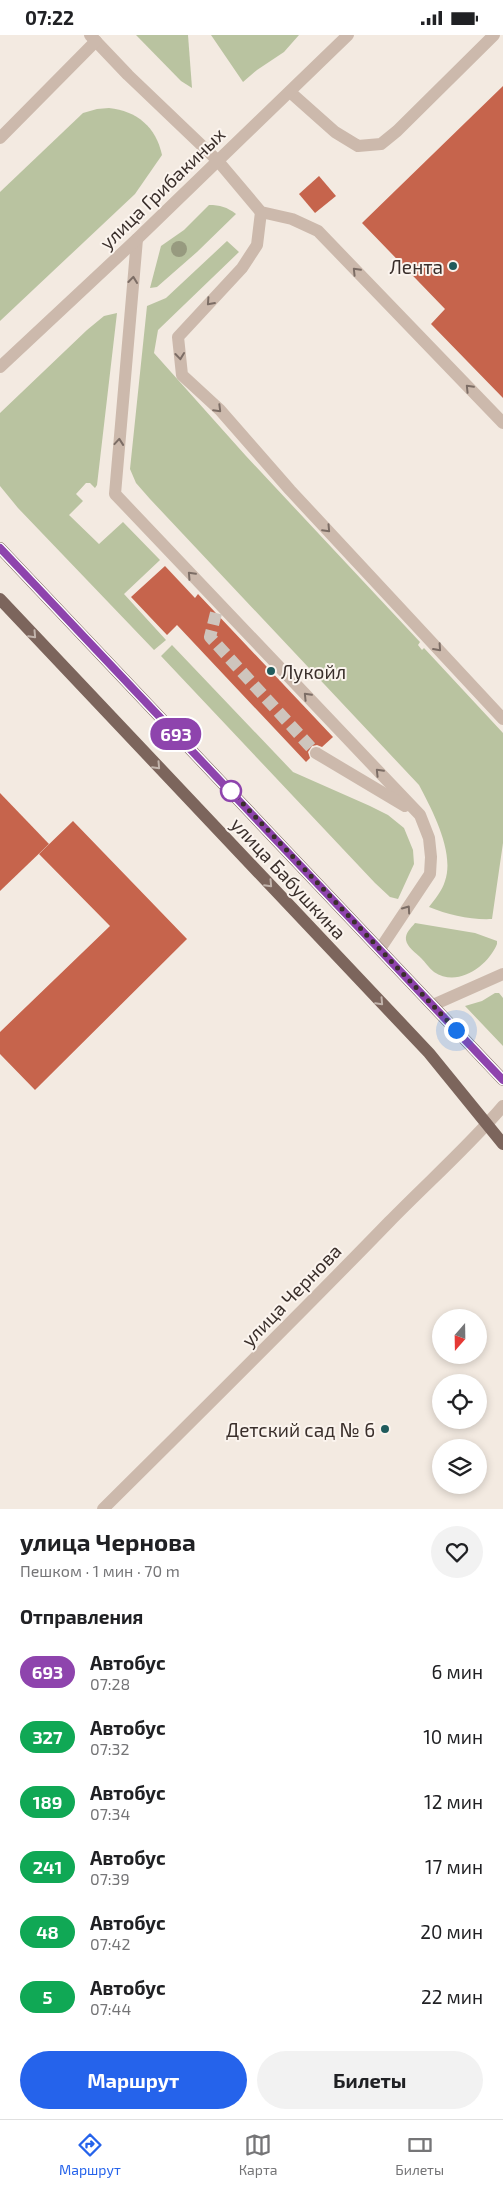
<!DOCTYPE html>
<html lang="ru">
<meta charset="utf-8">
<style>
:root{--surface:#fff;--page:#f2f2f2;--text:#202124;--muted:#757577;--line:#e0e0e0;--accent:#2563eb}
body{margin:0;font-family:"Exo 2",sans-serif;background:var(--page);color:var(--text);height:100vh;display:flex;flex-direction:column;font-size:19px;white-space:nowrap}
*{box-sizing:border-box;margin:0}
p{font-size:16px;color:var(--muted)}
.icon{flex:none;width:28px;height:28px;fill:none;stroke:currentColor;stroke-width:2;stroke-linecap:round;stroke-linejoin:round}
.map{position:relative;height:1474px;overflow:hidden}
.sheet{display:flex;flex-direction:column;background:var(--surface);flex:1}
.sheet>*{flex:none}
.badge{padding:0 10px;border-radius:16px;font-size:18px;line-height:32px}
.needle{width:32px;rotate:200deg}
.buttons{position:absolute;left:432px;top:1274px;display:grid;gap:10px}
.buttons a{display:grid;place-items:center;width:55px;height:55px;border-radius:50%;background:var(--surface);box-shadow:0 2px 8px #0003;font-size:25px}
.you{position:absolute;width:25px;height:25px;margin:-12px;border:4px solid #fff;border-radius:50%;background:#1a73e8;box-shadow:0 0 0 8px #1a73e833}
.map>.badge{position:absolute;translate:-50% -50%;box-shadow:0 0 0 2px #fff}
h2{padding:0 20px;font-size:19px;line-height:45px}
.round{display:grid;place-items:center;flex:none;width:52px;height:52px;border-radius:26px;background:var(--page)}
.summary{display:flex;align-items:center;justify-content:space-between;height:85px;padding:0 20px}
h1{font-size:24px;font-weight:700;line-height:38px}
.cta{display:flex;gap:10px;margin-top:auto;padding:10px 20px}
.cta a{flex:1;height:58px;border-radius:30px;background:var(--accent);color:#fff;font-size:20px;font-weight:700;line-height:58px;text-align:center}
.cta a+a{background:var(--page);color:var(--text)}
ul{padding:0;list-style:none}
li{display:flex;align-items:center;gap:15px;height:65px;padding:0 20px}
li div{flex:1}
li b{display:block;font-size:19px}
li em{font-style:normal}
li .badge{min-width:55px;font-weight:700;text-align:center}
.status{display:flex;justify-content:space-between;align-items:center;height:35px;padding:0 25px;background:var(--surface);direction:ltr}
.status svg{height:14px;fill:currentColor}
.tab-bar{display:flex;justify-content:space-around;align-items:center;height:70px;border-top:1px solid var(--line);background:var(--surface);font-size:14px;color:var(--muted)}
.tab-bar a{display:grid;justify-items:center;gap:2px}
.tab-bar .selected{color:var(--accent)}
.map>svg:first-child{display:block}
.green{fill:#b9c3a0}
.building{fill:#c6644c}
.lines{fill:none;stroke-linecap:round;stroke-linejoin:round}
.minor-tunnel{stroke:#cec5bd;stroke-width:12;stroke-dasharray:12 6;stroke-linecap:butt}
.minor{stroke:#ccb9ac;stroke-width:12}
.major{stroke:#7c655c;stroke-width:12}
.tree{fill:#979a7f}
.oneway{stroke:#7c6d65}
.oneway2{stroke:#c2b4ac}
.line-casing{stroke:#fff;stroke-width:11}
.line{stroke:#8e44ad;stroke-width:8}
.walk{stroke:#3a2f2b;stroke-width:5;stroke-dasharray:0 9}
.poi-dot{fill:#205b5c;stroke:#fbf4ee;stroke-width:2}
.stop-dot{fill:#fff;stroke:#8e44ad;stroke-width:2.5}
.labels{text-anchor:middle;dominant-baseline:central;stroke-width:4;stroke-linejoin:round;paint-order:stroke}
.street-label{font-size:19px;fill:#3a2f2b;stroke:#fbf4ee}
.poi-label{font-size:19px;fill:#3a2f2b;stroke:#fbf4ee;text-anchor:end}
</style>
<div class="status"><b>07:22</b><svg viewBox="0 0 49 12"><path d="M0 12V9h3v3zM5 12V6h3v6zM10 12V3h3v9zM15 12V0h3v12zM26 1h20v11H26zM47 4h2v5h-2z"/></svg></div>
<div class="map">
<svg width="503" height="1474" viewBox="0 0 503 1474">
<rect width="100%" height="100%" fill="#f3eae1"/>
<g class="green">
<path d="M136,0H188L192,53L181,46Z"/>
<path d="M211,0H299L284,17L257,35L243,47Z"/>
<path d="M109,73C137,76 156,92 162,120L135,159L0,286V157L83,78L97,74Z"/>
<path d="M209,170C220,170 227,172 236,179L197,217L157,252L150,253L161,211L184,195Z"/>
<path d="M227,206L239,217L158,295L154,318L246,421L420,607L418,610L422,615L424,613L503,698V808L492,884C471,885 448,880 429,872C435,864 442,856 445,846C455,817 432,775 419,750L150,464L136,448L130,434L147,271L166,263Z"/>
<path d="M117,278L97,450L95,453L90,448H86L76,459L83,466L69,480L99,509L123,487L160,525L124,559L166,605L154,615L18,473L0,451V378L87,295L104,281Z"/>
<path d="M172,610L293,737L370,771L388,780L404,793L413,815L414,829L398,864L390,862L375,848L161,621Z"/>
<path d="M415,888L475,898L497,906V909C488,931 458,953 434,937C429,933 425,927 421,923C416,918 407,912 406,905C405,898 411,893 415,888Z"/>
<path d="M495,958H499L503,963V1011L465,971L482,966Z"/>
</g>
<g class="building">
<path d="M503,51V363L431,289L445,274L362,188Z"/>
<path d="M319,141L336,161L315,178L299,159Z"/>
<path d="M165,531L195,563L198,559L333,702L322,712L317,710L312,711L308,717L310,723L306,727L177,590L167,600L131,562Z"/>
<path d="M0,758L49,809L0,856Z"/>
<path d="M73,786L187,904L35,1055L0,1019V997L110,891L39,819Z"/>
</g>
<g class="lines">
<path class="minor-tunnel" d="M216,578L210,602L316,718"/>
<g class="minor">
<path d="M90,0L128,40L218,126L261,177L292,184L318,196L503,388"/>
<path d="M290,57L335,97L358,111L381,109L397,96L494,0"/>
<path d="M0,103L96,6"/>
<path d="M261,177L257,210L242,233L178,302L182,340L220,375L290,455L503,684"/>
<path d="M137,204L115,459L420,780L429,803L431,822L430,839L380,914"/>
<path d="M0,332L137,204L348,0"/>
<path d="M316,718L405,771"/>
<path d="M433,970L503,939"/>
<path d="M103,1474C199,1379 295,1284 389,1187C427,1148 468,1112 503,1071"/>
</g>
<g class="major">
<path d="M0,513L503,1045"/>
<path d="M0,564L429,1018L503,1109"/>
</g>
</g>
<circle class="tree" cx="179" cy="214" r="8"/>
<defs><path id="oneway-chevron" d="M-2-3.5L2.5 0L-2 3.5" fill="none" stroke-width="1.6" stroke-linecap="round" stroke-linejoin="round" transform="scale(1.25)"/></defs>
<g class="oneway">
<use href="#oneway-chevron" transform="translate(356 236) rotate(-134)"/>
<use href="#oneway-chevron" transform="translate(133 245) rotate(-84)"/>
<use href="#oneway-chevron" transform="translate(210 267) rotate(132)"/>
<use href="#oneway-chevron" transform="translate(180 321) rotate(84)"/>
<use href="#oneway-chevron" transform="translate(469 353) rotate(-134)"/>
<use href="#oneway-chevron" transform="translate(218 374) rotate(45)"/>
<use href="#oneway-chevron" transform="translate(119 407) rotate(-85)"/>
<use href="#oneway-chevron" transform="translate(327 494) rotate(47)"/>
<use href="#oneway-chevron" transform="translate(191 540) rotate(-133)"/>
<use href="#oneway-chevron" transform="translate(438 613) rotate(48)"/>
<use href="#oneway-chevron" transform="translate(307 661) rotate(-134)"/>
<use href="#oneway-chevron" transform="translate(379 737) rotate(-134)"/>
<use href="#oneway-chevron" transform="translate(407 874) rotate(-55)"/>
</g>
<g class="oneway2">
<use href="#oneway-chevron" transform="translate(33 600) rotate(47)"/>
<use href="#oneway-chevron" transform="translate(157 731) rotate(47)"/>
<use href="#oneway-chevron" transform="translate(269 849) rotate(47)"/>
<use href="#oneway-chevron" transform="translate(380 967) rotate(47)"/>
</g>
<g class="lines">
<defs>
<path id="line" d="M0,513L503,1045"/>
</defs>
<use href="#line" class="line-casing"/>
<use href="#line" class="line"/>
<path class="walk" d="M231,756L456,995"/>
</g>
<g class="poi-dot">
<circle cx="453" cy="231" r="5"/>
<circle cx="271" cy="636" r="5"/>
<circle cx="385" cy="1394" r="5"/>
</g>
<circle class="stop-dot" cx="231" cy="756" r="10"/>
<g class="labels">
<g class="street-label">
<text transform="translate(162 153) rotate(-44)">улица Грибакиных</text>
<text transform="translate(289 843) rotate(47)">улица Бабушкина</text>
<text transform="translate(291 1260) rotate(-46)">улица Чернова</text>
</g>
<g class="poi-label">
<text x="443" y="231">Лента</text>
<text x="281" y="636" text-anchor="start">Лукойл</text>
<text x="375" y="1394">Детский сад № 6</text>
</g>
</g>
</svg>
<div class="buttons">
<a><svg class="needle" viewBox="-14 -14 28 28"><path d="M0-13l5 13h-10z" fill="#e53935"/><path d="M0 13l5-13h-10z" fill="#757577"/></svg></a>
<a><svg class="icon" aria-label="locate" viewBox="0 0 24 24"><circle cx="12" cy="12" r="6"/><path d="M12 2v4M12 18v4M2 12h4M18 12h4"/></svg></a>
<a><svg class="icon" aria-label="layers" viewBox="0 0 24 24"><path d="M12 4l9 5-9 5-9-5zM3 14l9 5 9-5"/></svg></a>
</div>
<div class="you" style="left:456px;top:995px"></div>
<b class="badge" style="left:176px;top:699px;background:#8e44ad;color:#fff">693</b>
</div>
<section class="sheet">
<div class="summary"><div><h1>улица Чернова</h1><p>Пешком · 1 мин · 70 m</p></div><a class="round"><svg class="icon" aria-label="heart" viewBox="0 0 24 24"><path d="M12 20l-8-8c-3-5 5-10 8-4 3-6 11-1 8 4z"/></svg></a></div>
<h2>Отправления</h2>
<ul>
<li><span class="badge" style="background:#8e44ad;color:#fff">693</span><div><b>Автобус</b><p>07:28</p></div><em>6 мин</em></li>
<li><span class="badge" style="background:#10a855;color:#fff">327</span><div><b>Автобус</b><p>07:32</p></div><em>10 мин</em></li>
<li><span class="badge" style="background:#10a855;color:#fff">189</span><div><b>Автобус</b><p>07:34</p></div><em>12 мин</em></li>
<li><span class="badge" style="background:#10a855;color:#fff">241</span><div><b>Автобус</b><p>07:39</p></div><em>17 мин</em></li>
<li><span class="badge" style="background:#10a855;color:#fff">48</span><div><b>Автобус</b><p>07:42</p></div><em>20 мин</em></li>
<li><span class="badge" style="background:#10a855;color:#fff">5</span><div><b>Автобус</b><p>07:44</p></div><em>22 мин</em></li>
</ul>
<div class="cta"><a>Маршрут</a><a>Билеты</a></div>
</section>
<nav class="tab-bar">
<a class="selected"><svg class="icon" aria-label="directions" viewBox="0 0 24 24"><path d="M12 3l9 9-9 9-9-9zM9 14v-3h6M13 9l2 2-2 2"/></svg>Маршрут</a>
<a><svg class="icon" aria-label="map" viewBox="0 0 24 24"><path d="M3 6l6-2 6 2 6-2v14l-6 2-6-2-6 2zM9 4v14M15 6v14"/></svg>Карта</a>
<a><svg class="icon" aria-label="tickets" viewBox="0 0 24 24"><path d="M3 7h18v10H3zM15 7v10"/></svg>Билеты</a>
</nav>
